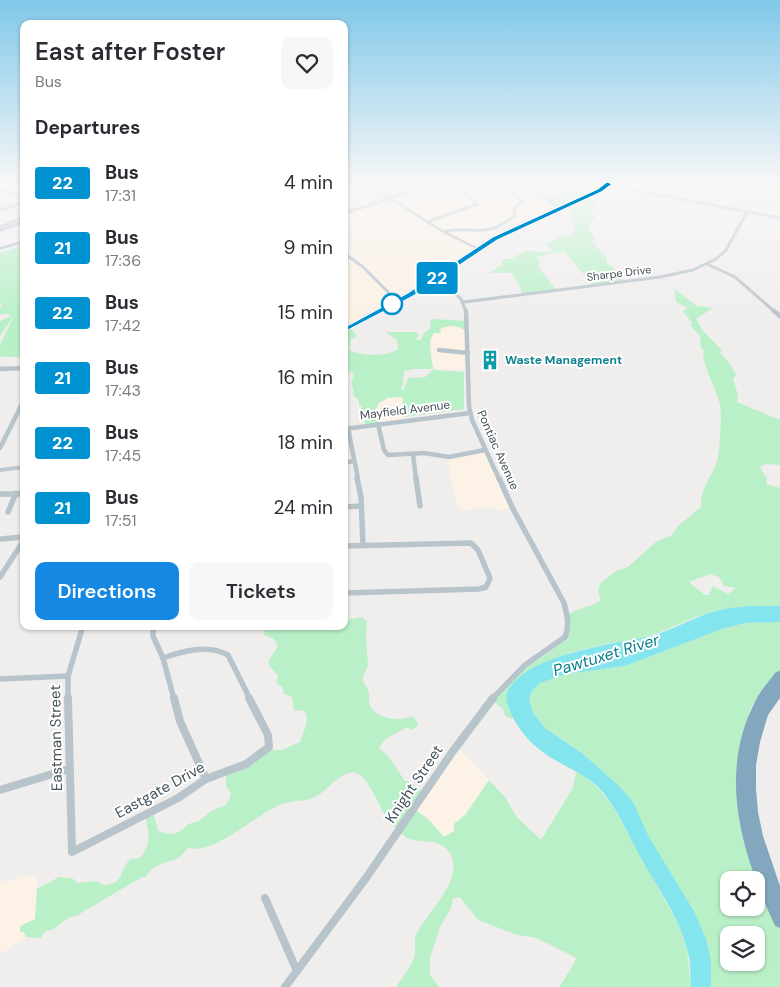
<!DOCTYPE html>
<style>
:root{--surface:#fff;--page:#f7f7f7;--text:#2b2b33;--muted:#7c7c81;--accent:#1488e3}
body{margin:0;font-family:"DM Sans",sans-serif;background:var(--page);color:var(--text);height:100vh;display:flex;flex-direction:column;font-size:19px;white-space:nowrap}
*{box-sizing:border-box;margin:0}
p{font-size:16px;color:var(--muted)}
.icon{flex:none;width:28px;height:28px;fill:none;stroke:currentColor;stroke-width:2;stroke-linecap:round;stroke-linejoin:round}
.map{position:relative;flex:1;overflow:hidden}
.sheet{position:absolute;left:20px;top:20px;width:328px;height:610px;display:flex;flex-direction:column;background:var(--surface);border-radius:10px;box-shadow:0 1px 4px #0004}
.sheet>*{flex:none}
.badge{padding:0 10px;border-radius:4px;font-size:18px;line-height:32px}
.buttons{position:absolute;left:720px;top:871px;display:grid;gap:10px}
.buttons a{display:grid;place-items:center;width:45px;height:45px;border-radius:10px;background:var(--surface);box-shadow:0 1px 4px #0004;font-size:25px}
.map>.badge{position:absolute;translate:-50% -50%;box-shadow:0 0 0 2px #fff}
h2{padding:0 15px;font-size:19px;line-height:45px}
.round{display:grid;place-items:center;flex:none;width:52px;height:52px;border-radius:10px;background:var(--page)}
.head{display:flex;align-items:center;justify-content:space-between;height:85px;padding:0 15px}
h1{font-size:24px;font-weight:600;line-height:38px}
.primary-button{display:flex;gap:10px;margin-top:auto;padding:10px 15px}
.primary-button a{flex:1;height:58px;border-radius:10px;background:var(--accent);color:#fff;font-size:20px;font-weight:600;line-height:58px;text-align:center}
.primary-button a+a{background:var(--page);color:var(--text)}
ul{padding:0;list-style:none}
li{display:flex;align-items:center;gap:15px;height:65px;padding:0 15px}
li div{flex:1}
li b{display:block;font-size:19px}
li em{font-style:normal}
li .badge{min-width:55px;font-weight:700;text-align:center}
.map>svg:first-child{display:block}
.commercial{fill:#fcf2e5}
.green{fill:#b9f0c8;fill-rule:evenodd}
.water{fill:#85e5ee}
.lines{fill:none;stroke-linecap:round;stroke-linejoin:round}
.minor-far3{stroke:#b8c4cb;stroke-width:3}
.minor-far2{stroke:#b8c4cb;stroke-width:4.5}
.minor-far1{stroke:#b8c4cb;stroke-width:5.5}
.minor{stroke:#b8c4cb;stroke-width:8}
.tertiary{fill:#b8c4cb;fill-rule:evenodd}
.secondary{fill:#bac8d2;fill-rule:evenodd}
.primary{fill:#acc1cd;fill-rule:evenodd}
.motorway{fill:#83a7be;fill-rule:evenodd}
.line{fill:#0092d0;stroke:#fff}
.stop-dot{fill:#fff;stroke:#0092d0;stroke-width:2.5}
.labels{text-anchor:middle;dominant-baseline:central;stroke-width:4;stroke-linejoin:round;paint-order:stroke}
.far-street-label{font-size:11px;fill:#45535b;stroke:#fff}
.culture-label{font-size:12px;font-weight:bold;fill:#0d838f;stroke:#fff;text-anchor:start}
.street-label{font-size:12px;fill:#45535b;stroke:#fff}
.near-street-label{font-size:15px;fill:#45535b;stroke:#fff}
.near-water-label{font-size:16px;font-style:italic;fill:#0a818b;stroke:#fff}
</style>
<div class="map">
<svg width="780" height="987" viewBox="0 0 780 987">
<rect width="100%" height="100%" fill="#f0eded"/>
<g class="commercial">
<path d="M344,184H602L560,204L495,231L420,284L344,326Z"/>
<path d="M447,326H458L468,332V370L436,369L432,366L431,338L434,333H441L440,329Z"/>
<path d="M403,397L406,421L379,423L376,409L379,401L388,398Z"/>
<path d="M486,451L513,508L500,510L492,507L461,510L458,507L452,485L447,458Z"/>
<path d="M457,746L489,780L466,814L454,824V831L444,837L428,819L416,810Z"/>
<path d="M27,875L35,876L37,881L35,919L20,926L26,937L9,948L5,953L0,951V884Z"/>
</g>
<g class="green">
<path d="M565,184H576C583,191 591,197 596,205L593,207L592,212L596,218L589,224V229L595,238L592,242L606,257L607,263L621,274L620,277L624,281L593,285L565,252L549,253L536,258L540,262L539,268L556,290L522,294L520,286L511,273H490L502,264V259H512L525,251L553,252L554,250L547,246L546,244L564,235L569,236L574,233L576,226L572,223L574,222L571,219V210L586,205L579,200L559,208L547,199L564,193Z"/>
<path d="M24,245V357H2L0,356V345L14,316L0,336V321L11,316L9,314H0V307L3,306L0,303V253Z"/>
<path d="M674,289L697,306L713,308L696,319L703,331L722,350L720,353C727,359 732,367 736,375L733,379L738,395L737,402L780,420V465L766,464L760,467L767,479L766,484L780,488V606C756,606 732,606 708,613C686,619 666,632 644,637C626,642 606,643 588,648C561,655 483,679 514,718L512,719L505,716L503,709L492,700L516,673L550,652L565,636L568,615C578,607 591,608 601,600L598,591L600,584L614,572L628,567L656,542L672,535L678,526L701,507C699,492 712,476 717,461C720,451 722,415 720,404C717,389 700,362 704,351L701,348L700,336L691,326L692,323L683,311L688,308L676,302ZM710,574L719,577L724,586L736,588L728,594L713,586L709,595H705L689,582Z"/>
<path d="M432,319L468,321V332C458,325 450,324 440,329L441,333H434L430,340C430,347 431,363 434,369H414L404,371L403,385L401,389L404,390L408,378L425,377L433,370L464,372V409L404,417L402,397L388,398L379,403L376,409L379,423L366,426L363,415L359,413L362,407L359,405V400L353,395V387L351,384L354,373L347,370L349,362L344,360L346,341L344,338V330L349,327L356,334L355,338H351L349,350C359,356 388,357 398,349L397,340L386,332H416L419,334L416,340H421L423,334L431,328L430,322Z"/>
<path d="M362,617L367,622L366,640L368,665L362,680C365,684 368,689 369,694C370,698 368,702 370,706C377,719 400,722 413,716L419,725L411,730L407,727L384,740L379,748L388,756L405,781L411,782L423,793L416,810L428,819L444,837L454,831V824L466,814L489,780L505,797L516,816L541,840L573,788L576,772L584,776L598,788L613,806L678,924L687,949L691,987H559C561,985 576,961 576,958L537,938L517,935L478,920L460,897L453,899L451,908L440,927L430,958V975L439,987H396C402,978 413,965 415,954C416,948 413,941 416,935C425,914 475,870 443,846C433,839 421,843 410,839C403,837 395,828 390,822C380,812 370,777 356,773C341,769 327,792 315,797C305,802 295,800 285,803C257,812 216,855 188,848C185,852 180,857 176,859C166,863 152,865 146,877H142L76,916C60,918 61,930 45,931L41,938L26,937L24,932L20,931V926L35,919L37,889L59,877L72,878L77,883L97,881L103,885C125,884 118,873 130,859L140,858C152,844 149,832 145,815L153,812L158,830C168,837 181,834 188,824C200,822 200,820 209,813C211,810 223,807 227,804L231,794L226,785V772L267,750H282L300,742C303,731 310,723 305,711L294,710L292,697L284,694L282,687L276,683L278,676L269,665V660L278,646L274,639L264,635L265,630H263V628L271,626L280,629L283,626H344V620Z"/>
<path d="M780,622V671L768,682L750,710L738,758L780,928V987H711V961L669,871L649,838L641,820L599,770L583,754L545,728L533,713L529,699L532,691L540,683L567,674L625,666L722,629L745,623ZM729,880H756V908H729ZM729,935H756V962H729Z"/>
</g>
<path class="water" d="M750,606H780V622L745,623L722,629L625,666L567,674L540,683L532,691L529,699L533,713L545,728L583,754L618,785L633,802L649,837L695,913L706,939L711,961V987H691C690,974 691,962 687,949C679,917 657,887 641,858C628,835 617,806 598,787C579,769 552,763 532,743C522,734 501,705 508,691C524,657 608,644 642,638C664,634 685,622 706,614C719,609 736,607 750,606Z"/>
<g class="lines">
<g class="minor-far3">
<path d="M528,184L538,186"/>
<path d="M542,184L551,195L552,204"/>
<path d="M608,185L780,218"/>
<path d="M535,187L558,209"/>
<path d="M0,189L24,198"/>
<path d="M0,210L24,203"/>
<path d="M344,213L437,184"/>
<path d="M427,222L477,204V202L448,184"/>
<path d="M0,227L24,217"/>
<path d="M444,232C458,227 471,232 485,230C496,229 506,222 515,216L514,209L523,201L511,193"/>
<path d="M344,253L363,267L397,301"/>
<path d="M707,264L735,277L775,312"/>
<path d="M439,277L461,299L466,312"/>
<path d="M453,288C448,278 452,271 459,263"/>
<path d="M464,302L660,277L693,270L716,259L726,250L747,212"/>
</g>
<g class="minor-far2">
<path d="M466,311L469,406L472,420L499,479"/>
<path d="M774,311L780,316"/>
<path d="M439,350L468,353"/>
<path d="M0,369L24,368"/>
<path d="M378,424L384,450L388,455L424,453L449,457L485,450"/>
<path d="M348,428L358,479"/>
<path d="M344,429L470,413"/>
<path d="M0,448L24,400"/>
<path d="M413,454L416,479"/>
<path d="M344,463L354,461"/>
</g>
<g class="minor-far1">
<path d="M357,478L361,497L363,545"/>
<path d="M416,478L420,506"/>
<path d="M0,494H19L24,491"/>
<path d="M344,507L361,506"/>
<path d="M8,512L16,493"/>
<path d="M0,539L24,537"/>
<path d="M344,546L471,543L478,550L490,578L486,587L479,589L344,593"/>
<path d="M0,577L24,540"/>
<path d="M153,626V636L163,658L174,699"/>
<path d="M163,658C183,651 208,644 228,655L250,699"/>
<path d="M0,679L68,676"/>
<path d="M68,699V676L83,626"/>
<path d="M492,699L525,665L565,637C570,625 567,615 564,603L512,507L499,478"/>
</g>
<g class="minor">
<path d="M68,698L72,852L178,798L206,779L246,764L269,747L268,735L249,698"/>
<path d="M174,698L180,721L206,779"/>
<path d="M0,790L69,769"/>
<path d="M265,898L297,971"/>
<path d="M285,987L366,878L453,751L493,698"/>
</g>
<path class="tertiary" d="M365,184H369L385,194L404,193L405,194L403,195L389,196L445,231L481,249L478,250L443,233Z"/>
<g class="secondary">
<path d="M607,184H611L600,191L497,240L412,295L344,332V328L408,293L493,238L598,189Z"/>
<path d="M24,465V469L0,472V468Z"/>
</g>
<g class="primary">
<path d="M24,220V223L0,232V229Z"/>
<path d="M24,240V243L0,250V247Z"/>
</g>
<path class="motorway" d="M780,671V698L768,715L760,742L756,765V789L758,812L763,836L780,886V928L775,926C743,855 716,775 756,700C761,690 769,681 776,672Z"/>
</g>
<linearGradient id="sky" x2="0" y2="1"><stop stop-color="#80c8ea"/><stop offset="0.57" stop-color="#f8f7f7"/><stop offset="1" stop-color="#f8f7f7" stop-opacity="0"/></linearGradient>
<rect width="780" height="322" fill="url(#sky)"/>
<path class="line" d="M607,182L612,184L601,192L497,240L413,296L346,331L340,330L408,293L493,237L598,189Z"/>
<defs>
<symbol id="building-bare" viewBox="-9 -9 18 18"><path d="M-4-6H4V6H1V3H-1V6H-4ZM-2.5-4.3h1.7v1.8h-1.7ZM.8-4.3h1.7v1.8H.8ZM-2.5-1h1.7V.8h-1.7ZM.8-1h1.7V.8H.8Z" fill="#0f9aa8" stroke="#fff" stroke-width="2.5" paint-order="stroke"/></symbol>
</defs>
<g fill-rule="evenodd">
<use href="#building-bare" x="476" y="346" width="28" height="28"/>
</g>
<circle class="stop-dot" cx="392" cy="304" r="10"/>
<g class="labels">
<g class="far-street-label">
<text transform="translate(619 273) rotate(-7)">Sharpe Drive</text>
</g>
<g class="culture-label">
<text x="505" y="360">Waste Management</text>
</g>
<g class="street-label">
<text transform="translate(405 410) rotate(-7)">Mayfield Avenue</text>
<text transform="translate(498 450) rotate(66)">Pontiac Avenue</text>
</g>
<g class="near-street-label">
<text transform="translate(56 738) rotate(-91)">Eastman Street</text>
<text transform="translate(414 784) rotate(-56)">Knight Street</text>
<text transform="translate(160 790) rotate(-29)">Eastgate Drive</text>
</g>
<g class="near-water-label">
<text transform="translate(606 655) rotate(-17)">Pawtuxet River</text>
</g>
</g>
</svg>
<div class="buttons">
<a><svg class="icon" aria-label="locate" viewBox="0 0 24 24"><circle cx="12" cy="12" r="6"/><path d="M12 2v4M12 18v4M2 12h4M18 12h4"/></svg></a>
<a><svg class="icon" aria-label="layers" viewBox="0 0 24 24"><path d="M12 4l9 5-9 5-9-5zM3 14l9 5 9-5"/></svg></a>
</div>
<b class="badge" style="left:437px;top:278px;background:#0092d0;color:#fff">22</b>
<section class="sheet">
<div class="head"><div><h1>East after Foster</h1><p>Bus</p></div><a class="round"><svg class="icon" aria-label="heart" viewBox="0 0 24 24"><path d="M12 20l-8-8c-3-5 5-10 8-4 3-6 11-1 8 4z"/></svg></a></div>
<h2>Departures</h2>
<ul>
<li><span class="badge" style="background:#0092d0;color:#fff">22</span><div><b>Bus</b><p>17:31</p></div><em>4 min</em></li>
<li><span class="badge" style="background:#0092d0;color:#fff">21</span><div><b>Bus</b><p>17:36</p></div><em>9 min</em></li>
<li><span class="badge" style="background:#0092d0;color:#fff">22</span><div><b>Bus</b><p>17:42</p></div><em>15 min</em></li>
<li><span class="badge" style="background:#0092d0;color:#fff">21</span><div><b>Bus</b><p>17:43</p></div><em>16 min</em></li>
<li><span class="badge" style="background:#0092d0;color:#fff">22</span><div><b>Bus</b><p>17:45</p></div><em>18 min</em></li>
<li><span class="badge" style="background:#0092d0;color:#fff">21</span><div><b>Bus</b><p>17:51</p></div><em>24 min</em></li>
</ul>
<div class="primary-button"><a>Directions</a><a>Tickets</a></div>
</section>
</div>
